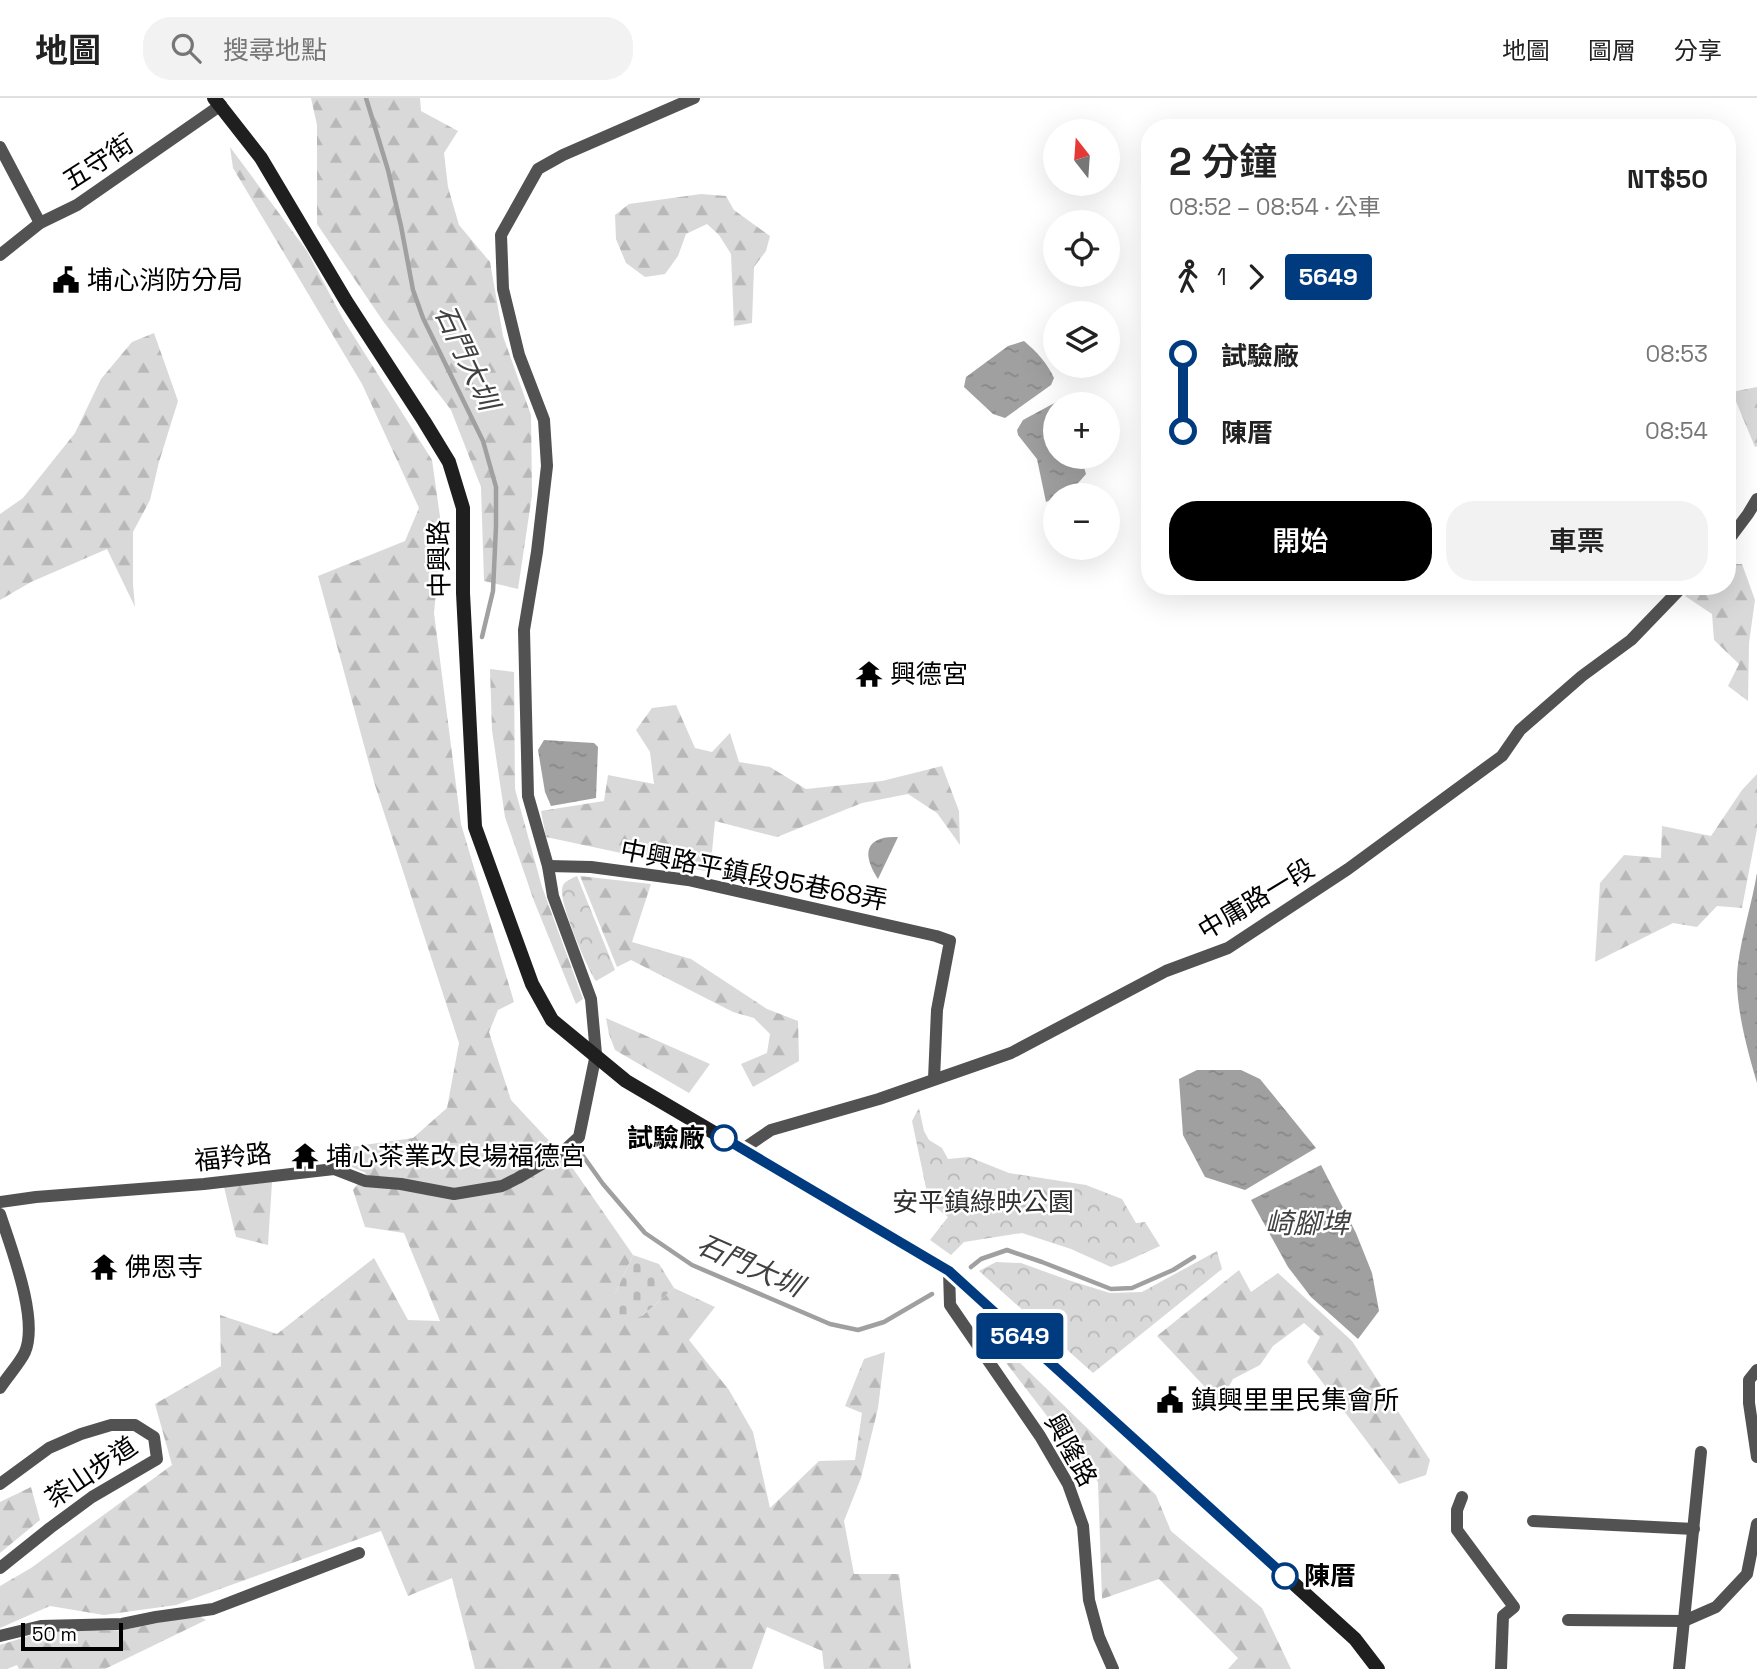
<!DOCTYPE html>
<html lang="zh-TW">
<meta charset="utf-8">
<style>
:root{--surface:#fff;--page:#f2f2f2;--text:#222;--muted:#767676;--line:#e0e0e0;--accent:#000}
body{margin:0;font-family:"Space Grotesk","Noto Sans TC",sans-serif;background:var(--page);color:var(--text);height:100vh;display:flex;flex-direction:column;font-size:26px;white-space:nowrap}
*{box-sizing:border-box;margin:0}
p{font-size:23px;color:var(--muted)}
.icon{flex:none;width:38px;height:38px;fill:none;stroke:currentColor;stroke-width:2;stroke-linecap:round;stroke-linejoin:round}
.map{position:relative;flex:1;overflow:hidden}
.details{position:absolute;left:1141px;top:21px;width:595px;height:476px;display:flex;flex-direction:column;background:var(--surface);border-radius:28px;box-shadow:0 7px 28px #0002}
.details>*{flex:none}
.badge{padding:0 14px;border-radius:5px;font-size:24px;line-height:46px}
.needle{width:46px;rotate:343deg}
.buttons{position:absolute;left:1043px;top:21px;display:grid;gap:14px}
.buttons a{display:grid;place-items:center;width:77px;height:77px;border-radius:50%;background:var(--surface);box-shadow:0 7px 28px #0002;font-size:35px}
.scale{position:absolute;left:21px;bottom:18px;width:102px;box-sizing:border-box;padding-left:7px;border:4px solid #000;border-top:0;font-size:19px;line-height:24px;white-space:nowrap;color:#000;-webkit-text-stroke:5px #fff;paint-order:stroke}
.map>.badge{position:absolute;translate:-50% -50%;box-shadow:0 0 0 4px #fff}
.legs{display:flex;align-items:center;gap:10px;height:77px;padding:0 28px;font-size:23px}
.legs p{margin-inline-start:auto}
.head{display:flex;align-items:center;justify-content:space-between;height:119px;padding:0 28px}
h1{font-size:38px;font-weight:600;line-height:52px}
.button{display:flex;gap:14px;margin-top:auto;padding:14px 28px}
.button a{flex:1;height:80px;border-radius:28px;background:var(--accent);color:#fff;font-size:28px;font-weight:600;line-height:80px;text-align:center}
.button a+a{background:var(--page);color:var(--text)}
ul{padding:0 28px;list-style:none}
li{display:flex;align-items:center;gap:24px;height:77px;font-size:26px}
li i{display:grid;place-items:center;width:10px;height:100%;margin:0 9px;background:currentColor}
li i::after{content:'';width:18px;height:18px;margin:-9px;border:5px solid;border-radius:50%;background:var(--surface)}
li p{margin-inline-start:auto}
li:first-child i{background:linear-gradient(#0000 50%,currentColor 0)}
li:last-child i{background:linear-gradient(currentColor 50%,#0000 0)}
header{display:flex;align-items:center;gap:42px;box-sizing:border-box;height:98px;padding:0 35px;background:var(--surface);border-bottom:2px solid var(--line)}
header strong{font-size:33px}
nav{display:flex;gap:38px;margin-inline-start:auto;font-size:24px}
.search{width:490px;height:63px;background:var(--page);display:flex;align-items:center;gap:18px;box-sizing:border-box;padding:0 24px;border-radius:28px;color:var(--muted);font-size:26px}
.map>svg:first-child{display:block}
.forest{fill:url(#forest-firs)}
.cemetery{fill:url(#cemetery-stones)}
.park{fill:url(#park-crowns)}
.water{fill:url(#water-ripples)}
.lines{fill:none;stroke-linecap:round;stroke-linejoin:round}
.stream{stroke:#a0a0a0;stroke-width:4.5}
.street{stroke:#525252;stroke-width:12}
.secondary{stroke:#1f1f1f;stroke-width:14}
.line-1-casing{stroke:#fff;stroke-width:16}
.line-1{stroke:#003b80;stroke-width:10}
.stop-1-dot{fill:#fff;stroke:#003b80;stroke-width:3.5}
.labels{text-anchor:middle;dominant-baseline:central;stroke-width:5;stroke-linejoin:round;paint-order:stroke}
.street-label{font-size:26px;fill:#000;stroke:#fff}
.poi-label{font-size:26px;fill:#000;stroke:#fff;text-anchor:start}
.stop-label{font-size:26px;font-weight:bold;fill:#000;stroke:#fff;text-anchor:end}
.park-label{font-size:26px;fill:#303030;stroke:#fff}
.water-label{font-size:28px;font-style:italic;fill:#414141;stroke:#fff}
</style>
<header>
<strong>地圖</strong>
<div class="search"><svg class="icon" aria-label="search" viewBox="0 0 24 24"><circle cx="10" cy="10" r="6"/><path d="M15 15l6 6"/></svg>搜尋地點</div>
<nav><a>地圖</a><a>圖層</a><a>分享</a></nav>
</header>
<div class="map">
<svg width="1757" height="1571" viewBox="0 0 1757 1571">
<defs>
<pattern id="forest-firs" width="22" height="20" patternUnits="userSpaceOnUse" patternTransform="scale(1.75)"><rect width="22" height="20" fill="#d9d9d9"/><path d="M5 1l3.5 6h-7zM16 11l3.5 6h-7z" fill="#b8b8b8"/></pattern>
<pattern id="cemetery-stones" width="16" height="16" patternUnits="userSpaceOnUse" patternTransform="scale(1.75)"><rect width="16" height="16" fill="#d9d9d9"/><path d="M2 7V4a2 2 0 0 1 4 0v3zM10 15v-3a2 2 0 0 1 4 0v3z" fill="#b8b8b8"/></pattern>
<pattern id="park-crowns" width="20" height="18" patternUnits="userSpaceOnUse" patternTransform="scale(1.75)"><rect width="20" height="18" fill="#d9d9d9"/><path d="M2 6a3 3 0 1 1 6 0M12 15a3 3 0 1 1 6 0" fill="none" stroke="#b8b8b8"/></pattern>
<pattern id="water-ripples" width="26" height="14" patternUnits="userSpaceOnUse" patternTransform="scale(1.75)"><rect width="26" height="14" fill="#a0a0a0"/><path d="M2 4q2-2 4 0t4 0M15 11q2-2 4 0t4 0" fill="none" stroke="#888"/></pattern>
</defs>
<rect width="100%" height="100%" fill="#fff"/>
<g class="forest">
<path d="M311,0H420L421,13L458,33L444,55L448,89L459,127L490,164L503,238L531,317L532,397L518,491L484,483L481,389L451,312L383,223L317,126V27Z"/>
<path d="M230,49L307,153L343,221L432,362L442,433L434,515L461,726L514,904L498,912L489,934L511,1002L567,1062L633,1157L615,1196L642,1218L674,1190L715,1209L689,1242L729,1292L753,1334L770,1410L819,1363L855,1362L862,1315L845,1308L864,1261L885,1254L878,1310L861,1380L844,1423L854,1476H899L911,1571H824L822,1553L767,1529L752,1571H475L452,1480L408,1498L381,1433L176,1507L104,1517L50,1508L0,1530V1488L31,1470L172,1367L155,1306L221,1268L220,1217L277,1236L374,1160L408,1222L440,1223L404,1135L365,1129L353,1092L366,1075L338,1063L329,1052L413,1040L447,1010L459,945L374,684L318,478L405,443L419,410L362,286L233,70Z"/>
<path d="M701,96L726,98L734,112L770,138L766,153L754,169L752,225L734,228L731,156L719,137L707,126L686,136L678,158L665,176L645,179L626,165L616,141L615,117L629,106Z"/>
<path d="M154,235L178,303L159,364L150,402L133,434V486L135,509L107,451L31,484L0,502V416L23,400L75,335L101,281L132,244Z"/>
<path d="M1757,289V348L1755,349L1732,294Z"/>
<path d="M1727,466H1742L1755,502L1749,545L1748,603L1728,588L1739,566L1714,542L1712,516L1685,498L1694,488H1727Z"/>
<path d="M490,571L514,574L515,691L542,789L583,901L576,906L534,803L505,719L492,632Z"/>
<path d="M676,607L695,650L712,654L730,635L739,664L770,669L806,691L882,683L942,668L959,713L960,747L937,715L908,696L862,705L777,739L715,723L710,774L546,739L541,713L604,703L608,677L654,686L650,654L636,632L652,610Z"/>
<path d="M1757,676V731L1742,810L1717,808L1697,829L1673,825L1595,864L1600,785L1624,757L1661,760L1662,728L1711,738L1742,692Z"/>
<path d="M580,778L651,786L632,844L691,861L767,911L798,923L799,963L753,989L741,966L767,955L770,936L754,920L733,914L631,862L617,869Z"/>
<path d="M606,920L710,966L689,995L615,952L609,936Z"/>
<path d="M272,1084L268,1147L236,1139L224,1089Z"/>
<path d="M1239,1172L1251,1194L1278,1175L1352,1243L1430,1362L1426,1377L1399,1386L1307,1264L1320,1239L1304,1225L1273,1248L1260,1267L1233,1281L1220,1305L1157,1238Z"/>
<path d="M983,1229L1156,1397L1171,1433L1262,1510L1291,1571H1228L1238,1560L1159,1481L1102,1501L1098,1384L980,1231Z"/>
<path d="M31,1389L40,1422L0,1455V1404Z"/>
<path d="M197,1517L206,1522L105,1571H19L17,1567L7,1571H0V1547L48,1532L118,1533Z"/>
</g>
<path class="cemetery" d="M633,1157L659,1166L674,1190L642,1218L627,1223L610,1219L615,1196Z"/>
<g class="park">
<path d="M577,778L615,872L596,883C587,870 560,806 562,792C562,784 570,781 577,778Z"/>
<path d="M919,1010L924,1033L929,1042L942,1050L948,1061L969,1059L1009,1075L1086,1087L1122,1101L1136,1125L1145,1124L1160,1148L1125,1164L1111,1169L1071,1151L1022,1135L964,1144L951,1157L930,1142L948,1119L929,1104L912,1023Z"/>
<path d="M1217,1153L1222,1171L1093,1275L979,1173L996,1164L1021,1165L1068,1182L1110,1195L1142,1194Z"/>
</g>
<g class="water">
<path d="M1024,243C1037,254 1047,265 1054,280L1051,287L1005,320L993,316L964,289L966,279L1008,248Z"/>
<path d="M1060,302L1063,306H1055V359H1081L1086,376C1077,386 1070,397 1055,397V400L1046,404L1037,361L1018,337L1017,332L1023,322Z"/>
<path d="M544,642L594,645L598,649L596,700L551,708L545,694L538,652Z"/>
<path d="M898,739L878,781C870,769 860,748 880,741C885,739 892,739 898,739Z"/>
<path d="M1757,775V985C1747,951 1733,901 1738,866C1742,836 1752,805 1757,775Z"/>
<path d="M1197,972H1241L1260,981L1316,1050L1245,1092L1205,1079L1183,1037L1179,981Z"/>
<path d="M1321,1067L1356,1135L1372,1175L1379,1213L1358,1241L1311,1199L1288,1169L1251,1102Z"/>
</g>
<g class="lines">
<g class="stream">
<path d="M366,0L388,72L401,128L413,192L423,220L483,343L496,389V428L493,493L482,539"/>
<path d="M583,1058L603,1086L645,1135L692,1167L830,1226L858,1232L884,1224L932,1196"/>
<path d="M971,1169L981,1161L1007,1152L1042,1164L1111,1191L1132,1190L1173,1172L1194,1159"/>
</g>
<g class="street">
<path d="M0,49L40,125"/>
<path d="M0,157L40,125L77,107L221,7"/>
<path d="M1727,444L1748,416L1757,401"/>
<path d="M548,768L591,769L688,782L936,838L950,843L937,912L934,981"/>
<path d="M743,1051L771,1032L879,1001L1011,955L1166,873L1228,850L1348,771L1502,658L1520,632L1582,578L1631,542L1683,488"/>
<path d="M0,1104L36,1099L204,1086L334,1071L365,1083L401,1086L454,1096L502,1088L518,1080L565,1052L579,1039L596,956L591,901L553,798L548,768L528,698L524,532L537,454L547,368L544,322L519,257L503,191L501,137L538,71L563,57L694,0"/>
<path d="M0,1116C11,1150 39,1221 25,1254C20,1265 7,1279 0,1290"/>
<path d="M949,1173L950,1207L1040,1338L1068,1386L1083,1428L1089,1502L1099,1539L1113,1571"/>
<path d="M1757,1272L1749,1282V1305L1757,1359"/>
<path d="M0,1386L49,1350L81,1336L111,1327H135L154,1339L157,1361L92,1399L50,1430L0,1470"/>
<path d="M1462,1399L1457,1412V1432L1514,1509L1503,1518L1501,1571"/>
<path d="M1533,1423L1694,1431"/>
<path d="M1568,1522L1684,1523L1716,1509L1747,1476L1757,1426"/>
<path d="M0,1538L41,1528L122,1526L156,1519L213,1511L359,1455"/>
<path d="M1679,1571L1701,1354"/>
</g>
<path class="secondary" d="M214,0L261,60L346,203L424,323L449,364L463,410V495L475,729L532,886L552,922L626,983L949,1173L1355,1541L1378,1571"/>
</g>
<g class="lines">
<defs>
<path id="line-1" d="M724,1040L949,1173L1285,1478"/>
</defs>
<use href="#line-1" class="line-1-casing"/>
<use href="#line-1" class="line-1"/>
</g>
<defs>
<symbol id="civic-bare" viewBox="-9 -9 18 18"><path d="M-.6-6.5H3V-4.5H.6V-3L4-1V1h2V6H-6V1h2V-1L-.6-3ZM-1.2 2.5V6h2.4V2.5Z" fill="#000" stroke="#fff" stroke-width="2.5" paint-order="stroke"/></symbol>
<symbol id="temple-bare" viewBox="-9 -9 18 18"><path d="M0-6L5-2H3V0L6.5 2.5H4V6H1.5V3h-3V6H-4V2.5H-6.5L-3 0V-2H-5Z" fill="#000" stroke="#fff" stroke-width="2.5" paint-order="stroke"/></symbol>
</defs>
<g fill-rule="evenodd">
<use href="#civic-bare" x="47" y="163" width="38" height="38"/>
<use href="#temple-bare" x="850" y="557" width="38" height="38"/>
<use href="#temple-bare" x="286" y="1039" width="38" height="38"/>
<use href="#temple-bare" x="85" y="1150" width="38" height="38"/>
<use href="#civic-bare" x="1151" y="1283" width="38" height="38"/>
</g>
<g class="stop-1-dot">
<circle cx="724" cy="1040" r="12"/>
<circle cx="1285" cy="1478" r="12"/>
</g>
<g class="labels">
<g class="street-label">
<text transform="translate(98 64) rotate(-33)">五守街</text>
<text transform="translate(439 461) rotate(-91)">中興路</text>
<text transform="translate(754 777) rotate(11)">中興路平鎮段95巷68弄</text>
<text transform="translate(1256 801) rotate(-31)">中庸路一段</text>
<text transform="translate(233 1059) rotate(-6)">福羚路</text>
<text transform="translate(1071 1352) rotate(61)">興隆路</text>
<text transform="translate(91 1374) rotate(-34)">茶山步道</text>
</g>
<g class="poi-label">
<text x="87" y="182">埔心消防分局</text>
<text x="890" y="576">興德宮</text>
<text x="326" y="1058">埔心茶業改良場福德宮</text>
<text x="125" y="1169">佛恩寺</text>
<text x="1191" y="1302">鎮興里里民集會所</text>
</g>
<g class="stop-label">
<text x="705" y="1040">試驗廠</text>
<text x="1304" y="1478" text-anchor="start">陳厝</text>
</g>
<g class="park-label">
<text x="983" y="1104">安平鎮綠映公園</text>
</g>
<g class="water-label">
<text transform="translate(467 259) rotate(65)">石門大圳</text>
<text x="1307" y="1125">崎腳埤</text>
<text transform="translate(750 1167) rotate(24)">石門大圳</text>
</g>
</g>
</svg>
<div class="buttons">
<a><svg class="needle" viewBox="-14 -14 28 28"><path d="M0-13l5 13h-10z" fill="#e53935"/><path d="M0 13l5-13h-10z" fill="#767676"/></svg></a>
<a><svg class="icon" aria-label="locate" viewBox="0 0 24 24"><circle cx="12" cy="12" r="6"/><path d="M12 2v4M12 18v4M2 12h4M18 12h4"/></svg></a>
<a><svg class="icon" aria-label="layers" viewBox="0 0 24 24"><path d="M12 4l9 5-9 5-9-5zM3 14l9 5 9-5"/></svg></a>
<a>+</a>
<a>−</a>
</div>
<div class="scale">50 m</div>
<b class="badge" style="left:1020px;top:1238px;background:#003b80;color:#fff">5649</b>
<section class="details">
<div class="head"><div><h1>2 分鐘</h1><p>08:52 – 08:54 · 公車</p></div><b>NT$50</b></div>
<div class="legs"><svg class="icon" aria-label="walk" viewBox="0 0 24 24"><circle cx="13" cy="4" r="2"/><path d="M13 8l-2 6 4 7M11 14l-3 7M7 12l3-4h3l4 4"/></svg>1<svg class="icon" aria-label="forward" viewBox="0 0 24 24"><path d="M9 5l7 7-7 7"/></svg><b class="badge" style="background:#003b80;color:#fff">5649</b></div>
<ul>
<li><i style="color:#003b80"></i><b>試驗廠</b><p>08:53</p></li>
<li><i style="color:#003b80"></i><b>陳厝</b><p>08:54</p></li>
</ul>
<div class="button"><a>開始</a><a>車票</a></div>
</section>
</div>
